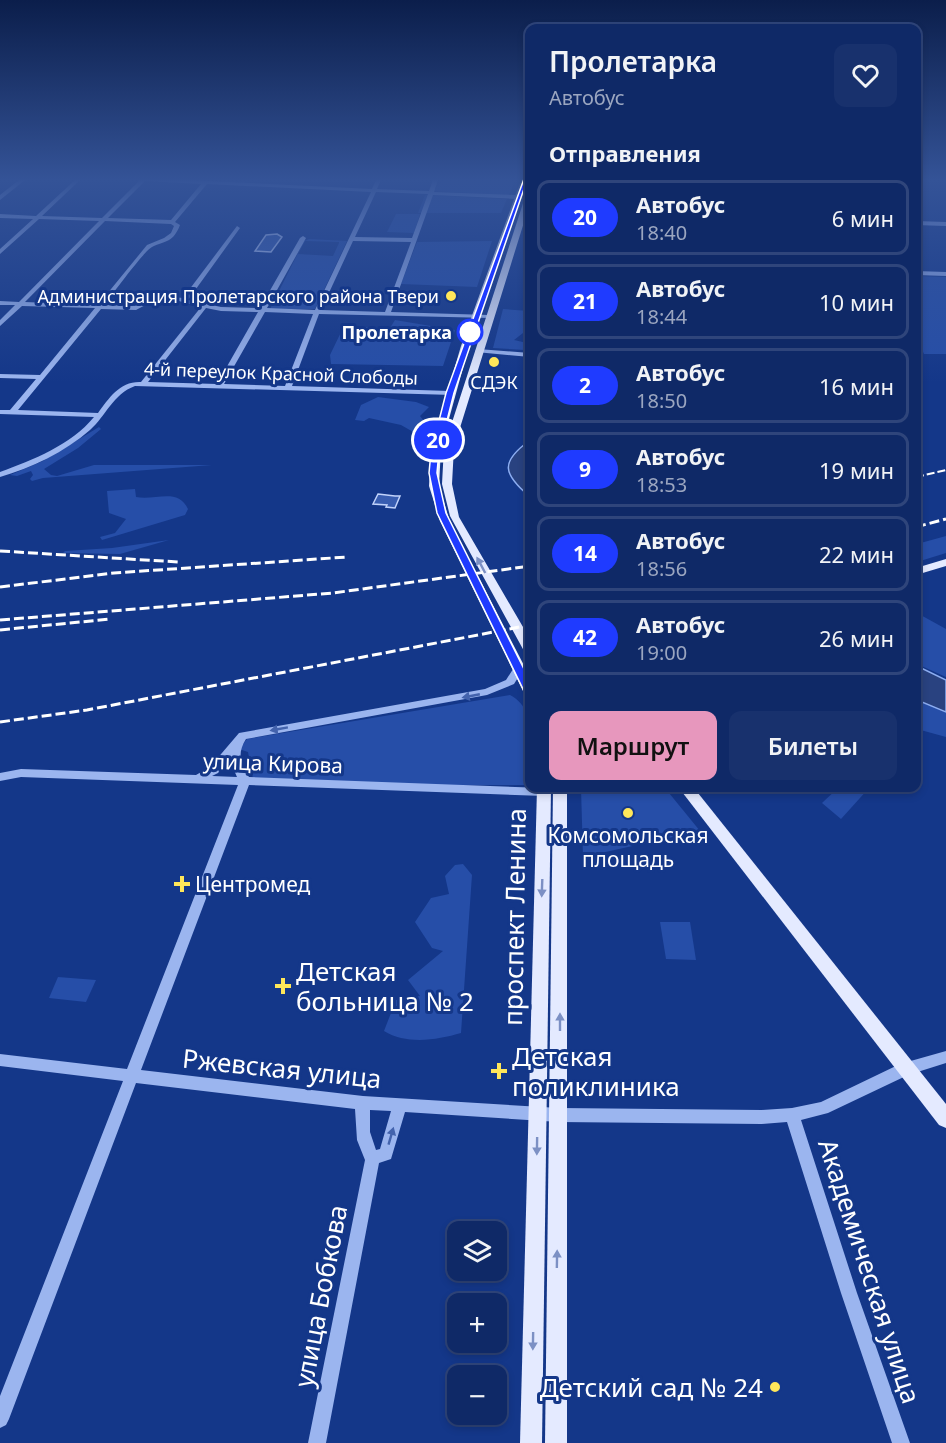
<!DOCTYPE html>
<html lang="ru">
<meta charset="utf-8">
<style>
:root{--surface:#0f2967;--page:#18316d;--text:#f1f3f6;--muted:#9ba6c0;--line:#2f457b;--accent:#e797bd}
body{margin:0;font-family:"Noto Sans",sans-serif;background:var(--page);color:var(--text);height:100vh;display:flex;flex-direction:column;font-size:22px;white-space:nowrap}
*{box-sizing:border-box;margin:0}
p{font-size:20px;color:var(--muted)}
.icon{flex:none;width:33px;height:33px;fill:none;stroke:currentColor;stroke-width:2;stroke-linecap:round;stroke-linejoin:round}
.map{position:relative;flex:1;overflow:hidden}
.side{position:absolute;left:525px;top:24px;width:396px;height:768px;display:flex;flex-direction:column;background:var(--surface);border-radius:12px;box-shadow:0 3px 9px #0003,0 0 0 2px var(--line)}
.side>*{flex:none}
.badge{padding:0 12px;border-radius:20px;font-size:21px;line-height:39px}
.fabs{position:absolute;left:447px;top:1221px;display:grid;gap:12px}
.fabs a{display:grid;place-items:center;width:60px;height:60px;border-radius:12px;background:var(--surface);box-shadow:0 3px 9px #0003,0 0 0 2px var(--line);font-size:30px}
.map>.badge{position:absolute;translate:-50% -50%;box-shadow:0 0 0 3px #fff}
h2{padding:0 24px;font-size:22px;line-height:54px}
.round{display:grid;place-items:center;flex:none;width:63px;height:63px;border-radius:12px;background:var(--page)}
.headline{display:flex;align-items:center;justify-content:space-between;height:102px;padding:0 24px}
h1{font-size:28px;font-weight:600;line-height:45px}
.primary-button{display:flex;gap:12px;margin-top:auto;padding:12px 24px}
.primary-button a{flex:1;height:69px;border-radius:12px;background:var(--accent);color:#111;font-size:24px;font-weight:600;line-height:69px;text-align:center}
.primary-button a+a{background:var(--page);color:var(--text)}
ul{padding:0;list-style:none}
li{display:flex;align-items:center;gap:18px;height:75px;margin:0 12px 9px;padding:0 12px;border:3px solid var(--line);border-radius:12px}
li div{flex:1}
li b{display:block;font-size:22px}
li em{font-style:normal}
li .badge{min-width:66px;font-weight:700;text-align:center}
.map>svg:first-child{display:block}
.green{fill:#264ea8;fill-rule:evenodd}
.water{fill:#294280;stroke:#8daef2;stroke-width:1.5}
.building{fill:#385db1;stroke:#c2d3fb;stroke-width:1.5}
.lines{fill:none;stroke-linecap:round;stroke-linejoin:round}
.minor{fill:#9bb5ef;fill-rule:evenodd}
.major{fill:#e4eaff;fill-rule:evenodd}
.rail-far1{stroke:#fff;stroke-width:2;stroke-dasharray:8 3;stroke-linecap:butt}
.rail{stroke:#fff;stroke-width:3;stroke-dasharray:10 4;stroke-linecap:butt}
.oneway{fill:#7c90c4}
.oneway2{fill:#4363ad}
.line{fill:#1f3bff;stroke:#fff;stroke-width:1.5}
.poi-dot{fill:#ffe75a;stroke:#143789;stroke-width:2}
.stop-dot{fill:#fff;stroke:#1f3bff;stroke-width:3}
.labels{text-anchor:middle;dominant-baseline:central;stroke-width:6;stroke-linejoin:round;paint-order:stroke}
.far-poi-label{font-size:18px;fill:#fff;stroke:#143789;text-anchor:end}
.far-stop-label{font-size:18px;font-weight:bold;fill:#fff;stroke:#143789;text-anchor:end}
.far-street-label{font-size:18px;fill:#fff;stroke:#143789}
.street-label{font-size:21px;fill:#fff;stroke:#143789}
.poi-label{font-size:21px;fill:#fff;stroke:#143789}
.near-street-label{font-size:26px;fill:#fff;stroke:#143789}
.near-poi-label{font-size:26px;fill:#fff;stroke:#143789;text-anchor:start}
</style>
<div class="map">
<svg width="946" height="1443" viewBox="0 0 946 1443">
<rect width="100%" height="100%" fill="#143789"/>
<g class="green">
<path d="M443,180H515L509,195L433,191Z"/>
<path d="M425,195L507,199L501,213H418Z"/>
<path d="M396,214H420L414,233L387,232Z"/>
<path d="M309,239L347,241L315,309H270L304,241ZM305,241L339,242V243L333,256L298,254Z"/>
<path d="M492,241L477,287L401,284L417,242Z"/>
<path d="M917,276L946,277V354H924L917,338Z"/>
<path d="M503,309L529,311V332L523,333L514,340L527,343L525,350L493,348Z"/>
<path d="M395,320L455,330L443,366L331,364L330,355L344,326L390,328Z"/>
<path d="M378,397L416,402L429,407L420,416L427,425L423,432L415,433L401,425L369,418L364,421L355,420L361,405Z"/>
<path d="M99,427L101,429L78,448L44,469L51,475L57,476L94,465H212L43,478L32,481L30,479L33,475L31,471L17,476L10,475L43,461Z"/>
<path d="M135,489L136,497C155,501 178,487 188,509L185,515L102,540L100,537L115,533L126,519L109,513L107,491Z"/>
<path d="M946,536V553L917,562V544Z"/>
<path d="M169,540L120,554L63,553L65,551L112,548Z"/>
<path d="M917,613L946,629V677L917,664Z"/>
<path d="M510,695C540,710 529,756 529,785H439L253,779L248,752L239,749L247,739Z"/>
<path d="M916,700L946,712V737L917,729Z"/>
<path d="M581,788H665L700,831L583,857Z"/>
<path d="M838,788H869L841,819L822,803Z"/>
<path d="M463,864L472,875L461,1033C437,1040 407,1045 384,1031L396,1000L420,996L408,980L443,951L432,948L415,922L431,898L449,894L445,876L455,865Z"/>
<path d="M660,922H690L696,960L666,959Z"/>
<path d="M58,977L96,980L86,1002L49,998Z"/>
</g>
<g class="water">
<path d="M529,441V496C503,474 500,462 529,441Z"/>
<path d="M917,666L946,680V712L917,700Z"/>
</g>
<g class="building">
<path d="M277,234L282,237L271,252L255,251L266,235Z"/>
<path d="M378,494L395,496H400L395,508L386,507L387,505L373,504Z"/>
</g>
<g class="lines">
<g class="minor">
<path d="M19,180H25L0,200V195Z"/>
<path d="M75,180H80L42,216L102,218L140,180H187L372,189L376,180H381L377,189L429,191L433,180H438L434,192L518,195L521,197L518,199L433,195L391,312L489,315L492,317L491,318L319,314L292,386L450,391H453V395L135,386C113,394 106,416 90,430C65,452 31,468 0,477V472C33,460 71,445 94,417L0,414V410H10L36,379L0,378V374L40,375L95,308L22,306L0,326V320L15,305H0V301L19,302L99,221L39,219L0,254V249L33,219L0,218V214L36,216ZM145,181H146L201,184L171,220L108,218ZM207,184L371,192L315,310L267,308L306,238L303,236L300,238L260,308L221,307L188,300L240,228L237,226L183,298L162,296L148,299L135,306L104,305C112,295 144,251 152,247C166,240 173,243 180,225L175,222ZM376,192L428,194L412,238L355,237ZM105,221L171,224L174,226L171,233L164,238L147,245L98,305L25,302ZM353,241L411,242L385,312L321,310ZM162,300L179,301L201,307L141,382C120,381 109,398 98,413L18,410L101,309L136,310L153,301ZM206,308L221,311L258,312L217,384L148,382ZM265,312L313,314L285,386L224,384Z"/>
<path d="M916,221L946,222V226L916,225Z"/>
<path d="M916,271L946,272V276L916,275Z"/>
<path d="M478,349L530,353V357L476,352L475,351Z"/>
<path d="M519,665L524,668L514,684L487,695L246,739C237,753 240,764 249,777L544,788L548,789L550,792L548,795L544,796L249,785L141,1070L363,1096L559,1108L762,1110L792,1108L821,1102L900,1064L946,1051V1063L908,1075L828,1113L801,1120L857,1293L910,1443H892L841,1293L787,1122L762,1124L559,1122L405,1112L391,1159L379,1163L326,1443H308L365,1160L357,1140L355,1109L136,1083L9,1419L6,1425L0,1428V1396L123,1081L0,1066V1054L127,1069L238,785L21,777L0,781V773L21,769L196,775L210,767L239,733L485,689L506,680L515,666ZM229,759L237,777L212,776L218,773ZM370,1110L391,1111L380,1149L376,1150L370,1132Z"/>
</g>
<g class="major">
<path d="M521,180H527L469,346L441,448L439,486L450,522L530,677V695L523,691L440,521L429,486L431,448L461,346Z"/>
<path d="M530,189V203L454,447L452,484L459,517L530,639V655L524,651L450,516L442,484L444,447L527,191Z"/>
<path d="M946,559V566L916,575V568Z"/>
<path d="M537,788H551L542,1443H520Z"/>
<path d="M553,788H567V1443H545Z"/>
<path d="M679,788H694L946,1104V1128L939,1125Z"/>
</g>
<path class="rail-far1" d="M916,477L946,470"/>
<g class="rail">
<path d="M916,527L946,519"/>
<path d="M0,551L178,562"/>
<path d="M0,587L114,573L347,557"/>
<path d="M0,620L333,593L530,566"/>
<path d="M0,630L110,619"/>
<path d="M0,722L87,710L530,625"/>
</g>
</g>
<defs><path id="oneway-solid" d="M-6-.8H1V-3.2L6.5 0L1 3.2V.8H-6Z" transform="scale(1.5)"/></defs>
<g class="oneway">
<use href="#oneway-solid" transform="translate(481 565) rotate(-118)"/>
<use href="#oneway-solid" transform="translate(542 888) rotate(92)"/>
<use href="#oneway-solid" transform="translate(560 1022) rotate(-90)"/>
<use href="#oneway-solid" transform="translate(537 1146) rotate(91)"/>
<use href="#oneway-solid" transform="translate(557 1259) rotate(-89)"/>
<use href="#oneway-solid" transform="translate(533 1341) rotate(91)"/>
</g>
<g class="oneway2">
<use href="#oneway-solid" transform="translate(471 696) rotate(169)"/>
<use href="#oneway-solid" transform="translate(279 729) rotate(170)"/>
<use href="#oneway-solid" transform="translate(391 1136) rotate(-74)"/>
</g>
<linearGradient id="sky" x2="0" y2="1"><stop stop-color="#0b1e4b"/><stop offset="0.47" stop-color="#345397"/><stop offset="1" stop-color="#345397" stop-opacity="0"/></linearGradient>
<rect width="946" height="382" fill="url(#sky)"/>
<path class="line" d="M524,179L527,180L454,393L439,452L437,473L446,513L535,691L530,695L524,691L437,513L429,473L431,452L446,393Z"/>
<g class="poi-dot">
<circle cx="451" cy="296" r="6"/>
<circle cx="494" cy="362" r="6"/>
<circle cx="628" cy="813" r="6"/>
<path d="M179 875h6v6h6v6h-6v6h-6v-6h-6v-6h6z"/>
<path d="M280 977h6v6h6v6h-6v6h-6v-6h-6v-6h6z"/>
<path d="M496 1062h6v6h6v6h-6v6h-6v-6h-6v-6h6z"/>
<circle cx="775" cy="1387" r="6"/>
</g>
<circle class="stop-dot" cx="470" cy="332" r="12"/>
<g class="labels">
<g class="far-poi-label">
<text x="439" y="296">Администрация Пролетарского района Твери</text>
<text x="494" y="382" text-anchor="middle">СДЭК</text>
</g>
<g class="far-stop-label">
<text x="452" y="332">Пролетарка</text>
</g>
<g class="far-street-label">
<text transform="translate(281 373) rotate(2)">4-й переулок Красной Слободы</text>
</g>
<g class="street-label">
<text transform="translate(273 763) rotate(2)">улица Кирова</text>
</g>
<g class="poi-label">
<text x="628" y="835">Комсомольская<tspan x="628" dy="24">площадь</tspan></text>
<text x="195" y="884" text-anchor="start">Центромед</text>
</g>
<g class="near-street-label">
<text transform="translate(514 917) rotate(-89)">проспект Ленина</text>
<text transform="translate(282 1068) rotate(6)">Ржевская улица</text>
<text transform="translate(870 1271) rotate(72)">Академическая улица</text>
<text transform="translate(320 1296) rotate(-79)">улица Бобкова</text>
</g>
<g class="near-poi-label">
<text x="296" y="971">Детская<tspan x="296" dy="30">больница № 2</tspan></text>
<text x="512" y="1056">Детская<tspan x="512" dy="30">поликлиника</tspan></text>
<text x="763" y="1387" text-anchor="end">Детский сад № 24</text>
</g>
</g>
</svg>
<div class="fabs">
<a><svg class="icon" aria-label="layers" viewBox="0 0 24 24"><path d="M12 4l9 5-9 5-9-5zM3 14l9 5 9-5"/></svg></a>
<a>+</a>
<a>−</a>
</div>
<b class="badge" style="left:438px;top:440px;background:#1f3bff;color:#fff">20</b>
<section class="side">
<div class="headline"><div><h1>Пролетарка</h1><p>Автобус</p></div><a class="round"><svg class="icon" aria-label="heart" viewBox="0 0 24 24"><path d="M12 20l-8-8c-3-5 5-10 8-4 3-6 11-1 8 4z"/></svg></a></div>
<h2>Отправления</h2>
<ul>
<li><span class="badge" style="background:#1f3bff;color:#fff">20</span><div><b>Автобус</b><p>18:40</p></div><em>6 мин</em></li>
<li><span class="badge" style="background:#1f3bff;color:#fff">21</span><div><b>Автобус</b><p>18:44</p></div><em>10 мин</em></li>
<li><span class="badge" style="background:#1f3bff;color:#fff">2</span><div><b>Автобус</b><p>18:50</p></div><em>16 мин</em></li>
<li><span class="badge" style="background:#1f3bff;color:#fff">9</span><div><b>Автобус</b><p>18:53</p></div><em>19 мин</em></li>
<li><span class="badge" style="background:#1f3bff;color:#fff">14</span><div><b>Автобус</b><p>18:56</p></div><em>22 мин</em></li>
<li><span class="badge" style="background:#1f3bff;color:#fff">42</span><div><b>Автобус</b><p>19:00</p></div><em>26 мин</em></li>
</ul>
<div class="primary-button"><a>Маршрут</a><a>Билеты</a></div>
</section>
</div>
